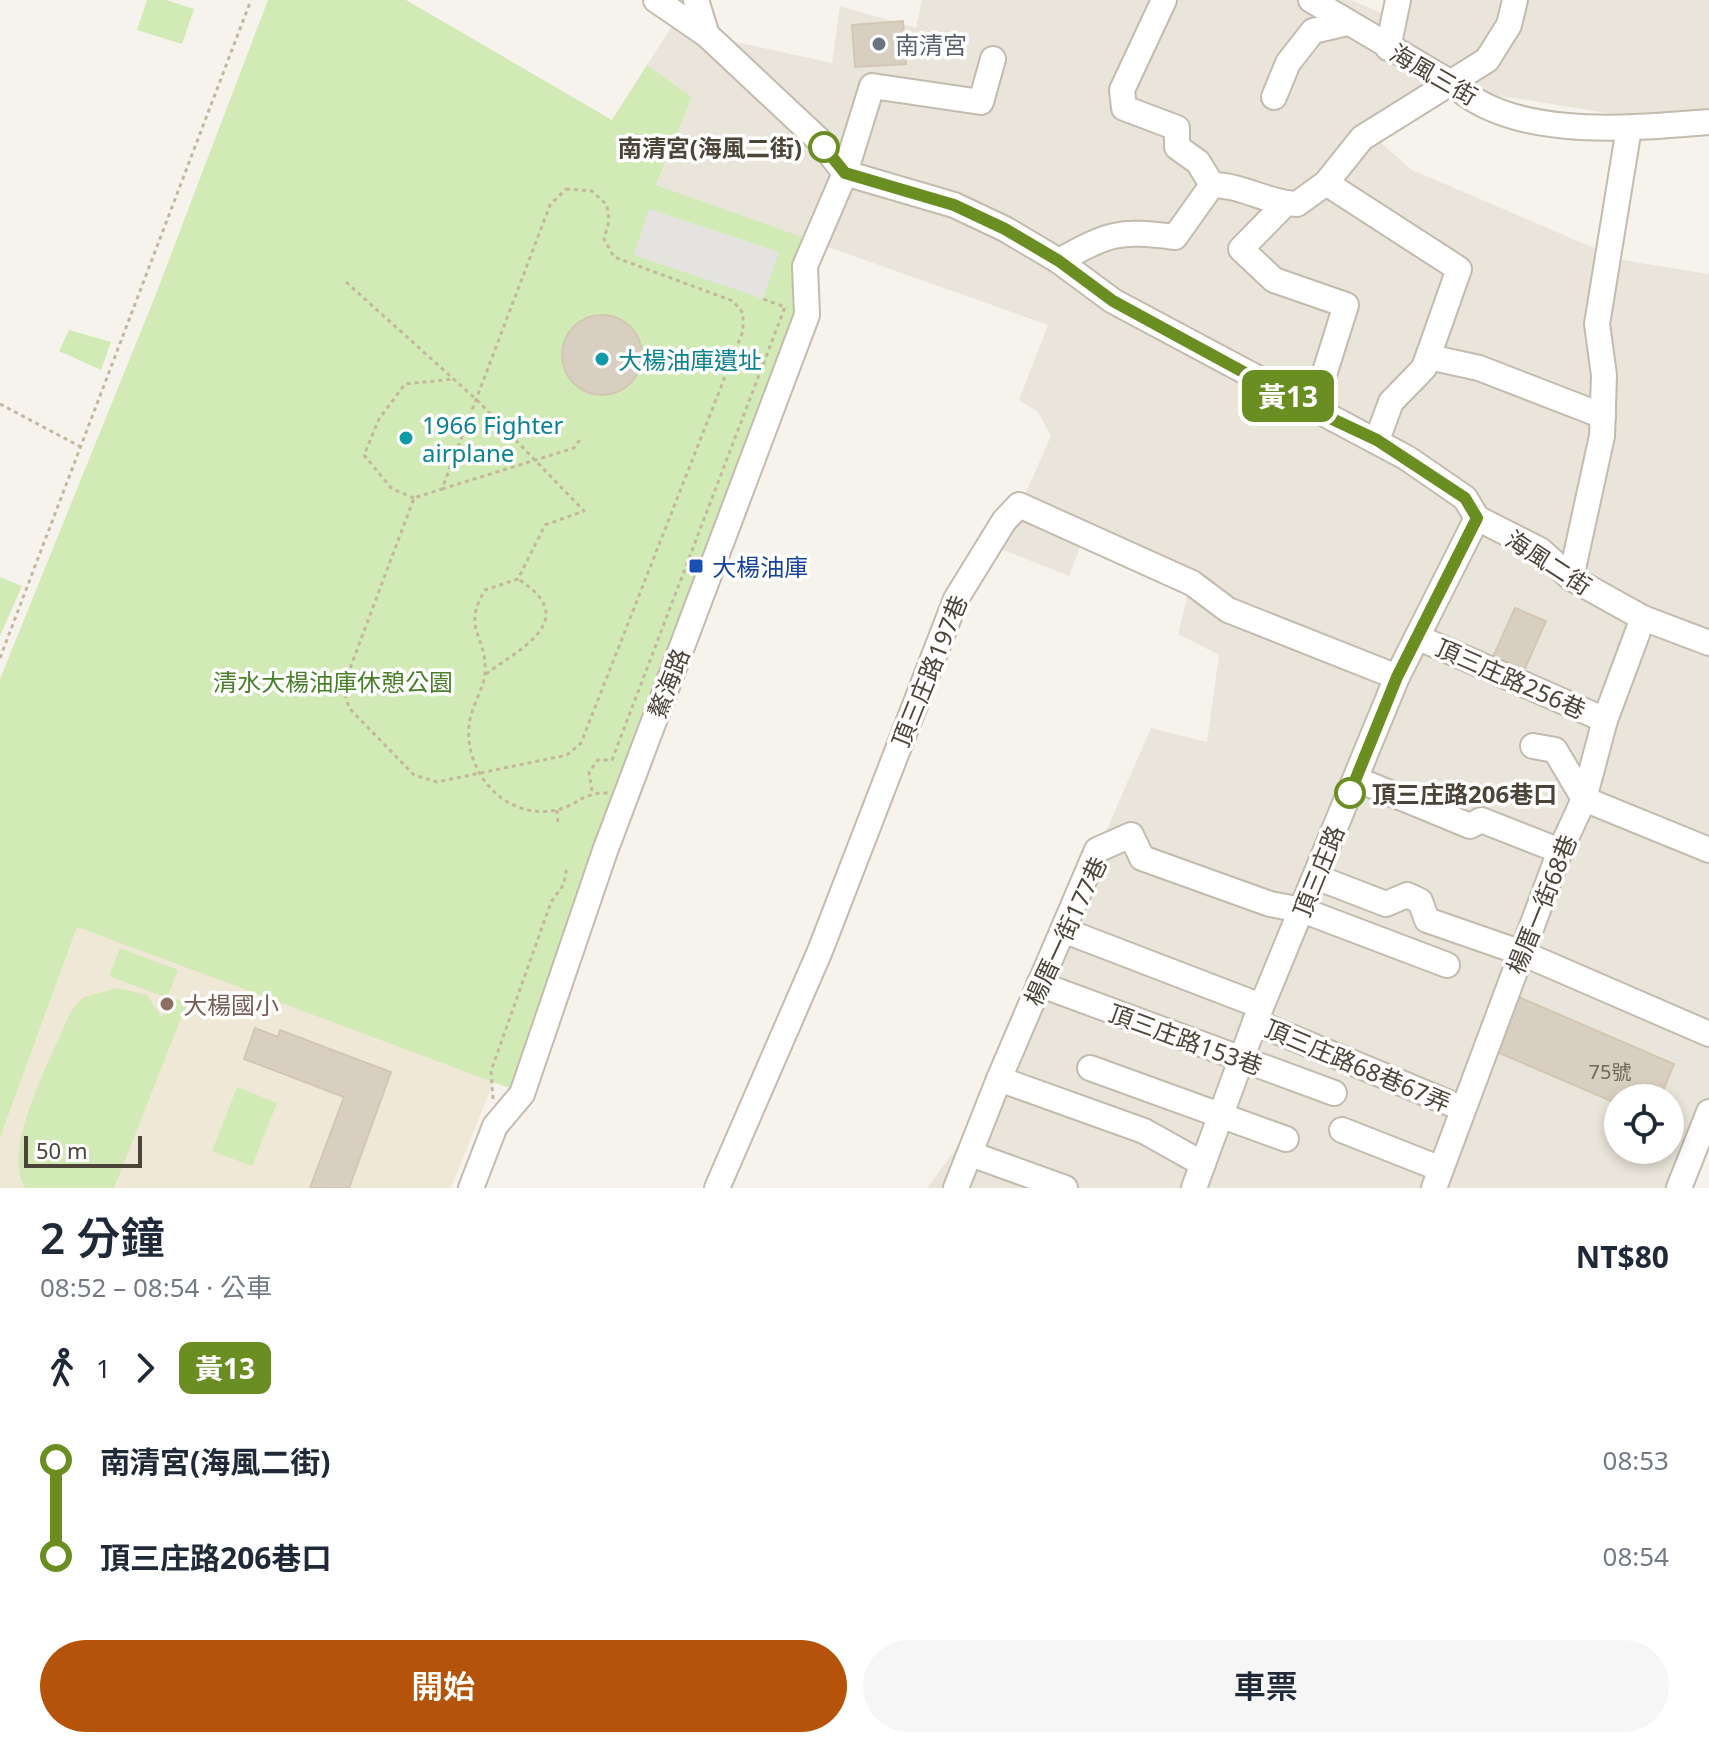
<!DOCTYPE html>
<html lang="zh-TW">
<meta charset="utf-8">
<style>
:root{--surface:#fff;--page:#f6f6f7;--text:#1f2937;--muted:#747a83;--accent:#b45309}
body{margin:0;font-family:"Noto Sans","Noto Sans TC",sans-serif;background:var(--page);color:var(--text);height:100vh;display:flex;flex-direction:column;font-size:30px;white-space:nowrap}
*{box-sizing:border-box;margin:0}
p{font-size:26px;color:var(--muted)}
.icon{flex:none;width:44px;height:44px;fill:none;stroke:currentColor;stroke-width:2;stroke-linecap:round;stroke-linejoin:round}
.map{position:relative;height:1188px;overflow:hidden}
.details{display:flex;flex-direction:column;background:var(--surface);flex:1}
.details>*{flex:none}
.badge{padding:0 16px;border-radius:12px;font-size:28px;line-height:52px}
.controls{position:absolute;left:1604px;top:1084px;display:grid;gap:16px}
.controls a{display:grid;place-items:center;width:80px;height:80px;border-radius:50%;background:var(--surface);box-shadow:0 4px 12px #0003;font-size:40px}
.scale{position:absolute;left:24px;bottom:20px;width:118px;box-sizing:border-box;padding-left:8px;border:4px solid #4b4439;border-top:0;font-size:22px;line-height:28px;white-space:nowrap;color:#4b4439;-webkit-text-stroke:6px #fff;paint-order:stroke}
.map>.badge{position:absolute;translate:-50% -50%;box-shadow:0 0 0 4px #fff}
.legs{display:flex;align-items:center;gap:12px;height:88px;padding:0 40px;font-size:26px}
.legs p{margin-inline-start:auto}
.summary{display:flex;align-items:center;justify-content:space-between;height:136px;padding:0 40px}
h1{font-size:44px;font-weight:600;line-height:60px}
.primary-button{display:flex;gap:16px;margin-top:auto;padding:16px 40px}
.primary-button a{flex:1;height:92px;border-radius:48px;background:var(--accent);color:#fff;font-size:32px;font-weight:600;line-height:92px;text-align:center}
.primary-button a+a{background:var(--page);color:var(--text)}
ul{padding:0 40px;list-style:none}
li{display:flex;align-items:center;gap:28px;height:96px;font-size:30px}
li i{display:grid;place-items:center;width:12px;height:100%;margin:0 10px;background:currentColor}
li i::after{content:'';width:20px;height:20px;margin:-10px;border:6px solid;border-radius:50%;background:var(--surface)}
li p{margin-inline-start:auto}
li:first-child i{background:linear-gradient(#0000 50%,currentColor 0)}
li:last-child i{background:linear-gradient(currentColor 50%,#0000 0)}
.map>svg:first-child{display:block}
.residential{fill:#eae5da;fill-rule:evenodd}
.education{fill:#efe8d6}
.green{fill:#d2eab5}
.parking{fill:#e5e3e0}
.building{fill:#d8cfc1;stroke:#d3c7b4;stroke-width:2}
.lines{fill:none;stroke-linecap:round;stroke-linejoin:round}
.minor-casing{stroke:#c2bbae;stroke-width:28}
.path{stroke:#c4b79f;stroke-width:3;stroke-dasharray:4 4;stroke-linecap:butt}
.minor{stroke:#fff;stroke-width:24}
.line-1-casing{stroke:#fff;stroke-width:18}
.line-1{stroke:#6b8e23;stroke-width:12}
.worship-dot{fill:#6b7280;stroke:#fff;stroke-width:3}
.stop-1-dot{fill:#fff;stroke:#6b8e23;stroke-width:4}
.culture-dot{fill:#0f9aa8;stroke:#fff;stroke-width:3}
.transit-dot{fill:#1a4fb4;stroke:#fff;stroke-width:3}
.education-dot{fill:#8d6e63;stroke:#fff;stroke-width:3}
.labels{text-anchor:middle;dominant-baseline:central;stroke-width:7;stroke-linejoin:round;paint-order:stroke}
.number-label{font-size:20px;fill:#6e675b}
.worship-label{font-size:24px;fill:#5b616d;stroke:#fff;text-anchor:start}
.street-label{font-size:24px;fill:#4b4439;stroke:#fff}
.stop-label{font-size:24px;font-weight:bold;fill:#4b4439;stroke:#fff;text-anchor:end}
.culture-label{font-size:24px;fill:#0d838f;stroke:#fff;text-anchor:start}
.transit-label{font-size:24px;fill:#164399;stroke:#fff;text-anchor:start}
.park-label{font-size:24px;fill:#4a7f2a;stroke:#fff}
.education-label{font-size:24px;fill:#785e54;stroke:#fff;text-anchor:start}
</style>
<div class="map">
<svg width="1709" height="1188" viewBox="0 0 1709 1188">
<rect width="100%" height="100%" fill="#f6f3ec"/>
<path class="residential" d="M922,0H1351L1393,18L1399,0H1709V116L1637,118L1508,97L1434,93L1369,131L1410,169L1622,260L1709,274V1127L1687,1188H927L958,1146L1019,1032L1151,728L1207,742L1219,655L1178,634L1191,582L1085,534L1069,576L1001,549L1051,436L1038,412L1019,400L1048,325L656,186L692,97L647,65L674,23L704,35L832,63L840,6L916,28ZM1618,1098H1670V1150H1618Z"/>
<path class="education" d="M77,927L494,1081L451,1188H0V1138Z"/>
<g class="green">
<path d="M147,0H166L194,9L182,44L137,30Z"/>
<path d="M268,0H406L612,120L647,65L692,97L656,185L802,237L797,307L515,1090L77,927L0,1138V679L154,299Z"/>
<path d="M69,330L111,342L101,370L59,351Z"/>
<path d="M0,577L22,586L0,636Z"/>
<path d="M120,948L178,970L167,998L109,976Z"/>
<path d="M117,988L147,995L162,1018L170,997L187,1003L114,1188H25C0,1148 54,1053 71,1011L84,997Z"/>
<path d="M237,1087L277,1103L252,1166L212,1151Z"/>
</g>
<path class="parking" d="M649,209L779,252L763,299L634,255Z"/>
<g class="building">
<path d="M903,21L906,64L855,67L852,25Z"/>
<circle cx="602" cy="355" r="40"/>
<path d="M1515,608L1546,621L1523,673L1492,659Z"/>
<path d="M1507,992L1674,1064L1660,1098H1618V1104L1483,1046Z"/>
<path d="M255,1028L278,1037L280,1030L391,1072L349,1188H310L344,1097L244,1059Z"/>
</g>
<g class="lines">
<defs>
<g id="minor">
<path d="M656,0L707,35"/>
<path d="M696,0L707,35L820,141L845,173L954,205L1005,229L1059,261L1113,301L1407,458L1465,498L1477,518L1540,550L1571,578L1643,618L1709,643"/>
<path d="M1164,0L1122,90L1124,108L1177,128V147L1198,162L1212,185"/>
<path d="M1311,0L1453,84C1514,141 1632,128 1709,122"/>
<path d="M1388,48L1398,0"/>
<path d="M1274,97L1288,63L1313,31L1347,23"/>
<path d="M1326,183L1459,269L1424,368L1391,402L1377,440"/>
<path d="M1285,204L1241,249L1274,280L1346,305L1313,410"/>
<path d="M1059,261C1110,233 1117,230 1175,237L1212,185C1242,185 1267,203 1297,204L1326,183L1362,138L1487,60L1509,25L1515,0"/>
<path d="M1429,357L1479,368L1603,416"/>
<path d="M1571,578L1602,436L1604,375L1597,324L1629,128"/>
<path d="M1417,637L1605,720"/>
<path d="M1533,746L1555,750L1584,799L1709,850"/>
<path d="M1356,779L1470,826L1481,820L1560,851"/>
<path d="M1316,877L1386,904L1407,895L1420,901L1427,920L1522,953L1709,1034"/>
<path d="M1063,930L1261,1006"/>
<path d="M1039,984L1334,1093"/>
<path d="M1255,1022L1461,1108"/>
<path d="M1090,1068L1286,1139"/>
<path d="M999,1079L1144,1131L1203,1164"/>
<path d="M1342,1130L1441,1169"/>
<path d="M971,1154L1065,1188"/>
<path d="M471,1188L495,1126L522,1094L605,851L807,315L805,266L845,173L872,86L981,102L993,59"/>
<path d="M717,1188L820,951L956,599L1004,521L1019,505L1192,583L1228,610L1397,677"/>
<path d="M956,1188L999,1079L1097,850L1131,835L1142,858L1270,904L1302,910L1447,965"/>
<path d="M1194,1188L1255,1022L1397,677L1477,518"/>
<path d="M1434,1188L1560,851L1584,799L1605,720L1643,618"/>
<path d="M1679,1188L1709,1112"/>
</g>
</defs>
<use href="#minor" class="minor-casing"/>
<g class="path">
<path d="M566,189L592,191L607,205L609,221L604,239L614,257L733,301L743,313V331L581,743L567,755L437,782L414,775L349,708L343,687L414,498L442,489L550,205Z"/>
<path d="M346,282L478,401L584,511L545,525L518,579L485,590C461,630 487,634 485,672C485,686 471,707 469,725C464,773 506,821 557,810C578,805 583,792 608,793"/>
<path d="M0,404L81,447"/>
<path d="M442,489L574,448L581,438"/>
<path d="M414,498L392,489L364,455L379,419L405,384L454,379"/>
<path d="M0,658L251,0"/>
<path d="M486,674C519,649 583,620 518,579"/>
<path d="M592,791L589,772L598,760H612L785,307L763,299"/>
<path d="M557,810L558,822"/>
<path d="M493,1099L491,1071L551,902L564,884L567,866"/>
</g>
<use href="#minor" class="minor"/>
</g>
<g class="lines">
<defs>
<path id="line-1" d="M824,147L845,173L954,205L1005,229L1059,261L1113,301L1313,410L1377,440L1465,498L1477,518L1397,677L1350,793"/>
</defs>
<use href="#line-1" class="line-1-casing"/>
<use href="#line-1" class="line-1"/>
</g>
<circle class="worship-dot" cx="879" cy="44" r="8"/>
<g class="stop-1-dot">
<circle cx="824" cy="147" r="14"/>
<circle cx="1350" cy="793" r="14"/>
</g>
<g class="culture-dot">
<circle cx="602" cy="359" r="8"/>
<circle cx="406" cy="438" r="8"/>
</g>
<rect class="transit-dot" x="688" y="558" width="16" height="16" rx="4"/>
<circle class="education-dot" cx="167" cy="1004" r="8"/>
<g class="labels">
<g class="number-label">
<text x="1610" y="1071">75號</text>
</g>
<g class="worship-label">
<text x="895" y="44">南清宮</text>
</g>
<g class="street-label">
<text transform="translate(1434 74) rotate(30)">海風三街</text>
<text transform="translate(1549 562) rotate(33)">海風二街</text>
<text transform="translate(929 671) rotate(-68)">頂三庄路197巷</text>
<text transform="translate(1511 678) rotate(24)">頂三庄路256巷</text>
<text transform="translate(668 683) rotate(-69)">鰲海路</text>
<text transform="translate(1318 871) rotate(-68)">頂三庄路</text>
<text transform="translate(1541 904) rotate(-68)">楊厝一街68巷</text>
<text transform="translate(1065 931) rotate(-65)">楊厝一街177巷</text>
<text transform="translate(1186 1039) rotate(20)">頂三庄路153巷</text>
<text transform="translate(1358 1065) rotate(23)">頂三庄路68巷67弄</text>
</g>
<g class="stop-label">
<text x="802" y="147">南清宮(海風二街)</text>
<text x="1372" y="793" text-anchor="start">頂三庄路206巷口</text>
</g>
<g class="culture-label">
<text x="618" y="359">大楊油庫遺址</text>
<text x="422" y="424">1966 Fighter<tspan x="422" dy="28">airplane</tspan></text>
</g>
<g class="transit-label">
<text x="712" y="566">大楊油庫</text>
</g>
<g class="park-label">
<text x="333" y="681">清水大楊油庫休憩公園</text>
</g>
<g class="education-label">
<text x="183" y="1004">大楊國小</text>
</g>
</g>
</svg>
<div class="controls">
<a><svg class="icon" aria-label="locate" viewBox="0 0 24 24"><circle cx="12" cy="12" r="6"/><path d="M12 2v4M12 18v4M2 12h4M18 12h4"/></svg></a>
</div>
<div class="scale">50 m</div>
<b class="badge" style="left:1288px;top:396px;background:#6b8e23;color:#fff">黃13</b>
</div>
<section class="details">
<div class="summary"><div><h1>2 分鐘</h1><p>08:52 – 08:54 · 公車</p></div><b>NT$80</b></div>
<div class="legs"><svg class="icon" aria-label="walk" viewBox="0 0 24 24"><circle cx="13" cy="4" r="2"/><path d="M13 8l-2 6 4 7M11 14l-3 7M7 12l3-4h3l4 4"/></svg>1<svg class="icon" aria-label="forward" viewBox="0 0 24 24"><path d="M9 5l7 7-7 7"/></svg><b class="badge" style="background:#6b8e23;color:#fff">黃13</b></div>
<ul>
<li><i style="color:#6b8e23"></i><b>南清宮(海風二街)</b><p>08:53</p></li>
<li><i style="color:#6b8e23"></i><b>頂三庄路206巷口</b><p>08:54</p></li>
</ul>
<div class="primary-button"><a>開始</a><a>車票</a></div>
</section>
